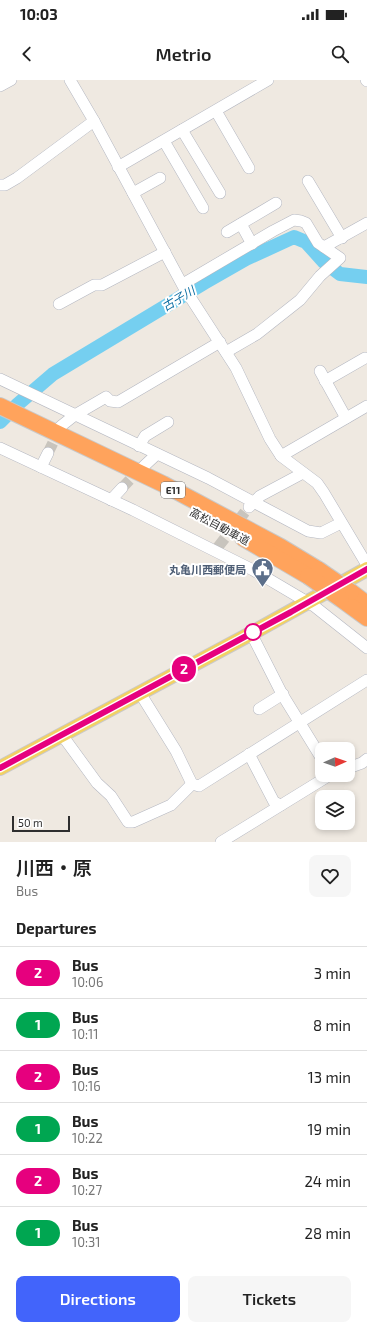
<!DOCTYPE html>
<meta charset="utf-8">
<style>
:root{--surface:#fff;--page:#f6f6f6;--text:#222;--muted:#767676;--line:#e0e0e0;--accent:#4264fb}
body{margin:0;font-family:"Exo 2","Noto Sans JP",sans-serif;background:var(--page);color:var(--text);height:100vh;display:flex;flex-direction:column;font-size:15px;white-space:nowrap}
*{box-sizing:border-box;margin:0}
p{font-size:13px;color:var(--muted)}
.icon{flex:none;width:22px;height:22px;fill:none;stroke:currentColor;stroke-width:2;stroke-linecap:round;stroke-linejoin:round}
.map{position:relative;height:762px;overflow:hidden}
.drawer{display:flex;flex-direction:column;background:var(--surface);flex:1}
.drawer>*{flex:none}
.badge{padding:0 8px;border-radius:13px;font-size:14px;line-height:26px}
.needle{width:26px;rotate:88deg}
.tools{position:absolute;left:315px;top:662px;display:grid;gap:8px}
.tools a{display:grid;place-items:center;width:40px;height:40px;border-radius:8px;background:var(--surface);box-shadow:0 2px 6px #0003;font-size:20px}
.scale{position:absolute;left:12px;bottom:10px;width:58px;box-sizing:border-box;padding-left:4px;border:2px solid #2e2e2e;border-top:0;font-size:11px;line-height:14px;white-space:nowrap;color:#2e2e2e;-webkit-text-stroke:3px #fff;paint-order:stroke}
.map>.badge{position:absolute;translate:-50% -50%;box-shadow:0 0 0 2px #fff}
h2{padding:0 16px;font-size:15px;line-height:36px}
.round{display:grid;place-items:center;flex:none;width:42px;height:42px;border-radius:8px;background:var(--page)}
.headline{display:flex;align-items:center;justify-content:space-between;height:68px;padding:0 16px}
h1{font-size:19px;font-weight:600;line-height:30px}
.action{display:flex;gap:8px;margin-top:auto;padding:8px 16px}
.action a{flex:1;height:46px;border-radius:8px;background:var(--accent);color:#fff;font-size:16px;font-weight:600;line-height:46px;text-align:center}
.action a+a{background:var(--page);color:var(--text)}
ul{padding:0;list-style:none}
li{display:flex;align-items:center;gap:12px;height:52px;padding:0 16px;border-top:1px solid var(--line)}
li div{flex:1}
li b{display:block;font-size:15px}
li em{font-style:normal}
li .badge{min-width:44px;font-weight:700;text-align:center}
.status{display:flex;justify-content:space-between;align-items:center;height:28px;padding:0 20px;background:var(--surface);direction:ltr}
.status svg{height:11px;fill:currentColor}
header{display:flex;justify-content:space-between;align-items:center;height:52px;padding:0 16px;background:var(--surface);font-size:18px;font-weight:600}
.map>svg:first-child{display:block}
.lines{fill:none;stroke-linecap:round;stroke-linejoin:round}
.river{stroke:#75cff0;stroke-width:14}
.minor-tunnel{stroke:#c8c4bd;stroke-width:11;stroke-dasharray:11 5.5;stroke-linecap:butt}
.minor-casing{stroke:#b4b7c1;stroke-width:12}
.major-casing{stroke:#c9c9c9;stroke-width:16}
.highway-casing{stroke:#c9c9c9;stroke-width:18}
.minor{stroke:#fff;stroke-width:11}
.major{stroke:#f2d163;stroke-width:14}
.highway{stroke:#ffa35c;stroke-width:16}
.highway-bridge-casing{stroke:#c9c9c9;stroke-width:18;stroke-linecap:butt}
.highway-bridge{stroke:#ffa35c;stroke-width:16}
.line-casing{stroke:#fff;stroke-width:9}
.line{stroke:#e6007e;stroke-width:6}
.stop-dot{fill:#fff;stroke:#e6007e;stroke-width:2}
.labels{text-anchor:middle;dominant-baseline:central;stroke-width:4;stroke-linejoin:round;paint-order:stroke}
.shield{fill:#fff;stroke:#6d6d6d;stroke-width:1}
.shield-label{font-size:10px;font-weight:bold;fill:#2e2e2e}
.street-label{font-size:11px;fill:#2e2e2e;stroke:#fff}
.service-label{font-size:11px;font-weight:bold;fill:#4e5e75;stroke:#fff;text-anchor:end}
.water-label{font-size:12px;font-style:italic;fill:#0d6fa3;stroke:#fff}
</style>
<div class="status"><b>10:03</b><svg viewBox="0 0 49 12"><path d="M0 12V9h3v3zM5 12V6h3v6zM10 12V3h3v9zM15 12V0h3v12zM26 1h20v11H26zM47 4h2v5h-2z"/></svg></div>
<header><svg class="icon" aria-label="back" viewBox="0 0 24 24"><path d="M15 5l-7 7 7 7"/></svg>Metrio<svg class="icon" aria-label="search" viewBox="0 0 24 24"><circle cx="10" cy="10" r="6"/><path d="M15 15l6 6"/></svg></header>
<div class="map">
<svg width="367" height="762" viewBox="0 0 367 762">
<rect width="100%" height="100%" fill="#efe9e1"/>
<g class="lines">
<path class="river" d="M0,342L18,324L53,294L204,203L246,179L294,157L306,162L324,182L340,194L367,197"/>
<g class="minor-tunnel">
<path d="M48,373L60,348"/>
<path d="M122,408L142,387"/>
<path d="M218,467L248,428"/>
</g>
<defs>
<g id="minor">
<path d="M70,0L94,41L183,206L236,288L270,359L281,376L317,403L324,413L367,485"/>
<path d="M366,0L367,1"/>
<path d="M0,6L11,0"/>
<path d="M216,31L249,88"/>
<path d="M182,50L220,113"/>
<path d="M164,61L203,128"/>
<path d="M118,87L268,0"/>
<path d="M308,101L342,158"/>
<path d="M0,105H5L17,98L94,41"/>
<path d="M133,113L160,98"/>
<path d="M241,144L252,164"/>
<path d="M227,152L276,123"/>
<path d="M183,204L273,151L294,140L301,141L306,143L318,163L324,167"/>
<path d="M59,224L94,205H102L165,172"/>
<path d="M226,272L257,254L300,220L320,196L340,178L324,167L367,143"/>
<path d="M320,291L346,338"/>
<path d="M0,299L208,398L308,451L321,453L341,443"/>
<path d="M325,301L365,278"/>
<path d="M61,346L75,335L106,317L110,321L118,322L220,262"/>
<path d="M139,366L145,356L168,342"/>
<path d="M0,368L133,430L253,490L314,526L367,568"/>
<path d="M281,376L367,326"/>
<path d="M144,386L157,374"/>
<path d="M41,387L48,373"/>
<path d="M111,420L122,408"/>
<path d="M249,427L260,416L303,393"/>
<path d="M251,553L282,614L322,679"/>
<path d="M140,613L176,671L192,704L199,706L367,600"/>
<path d="M259,629L283,614"/>
<path d="M62,655L97,703L111,716L128,742H133L171,725L192,704"/>
<path d="M249,674L274,722L281,725"/>
<path d="M348,688L362,683L367,679"/>
<path d="M221,762L330,695"/>
</g>
<path id="major" d="M0,688L254,552L367,489"/>
<g id="highway">
<path d="M0,326L163,404L281,467L319,490"/>
<path d="M243,458L308,496"/>
<path d="M351,512L367,524"/>
<path d="M341,519L367,538"/>
</g>
</defs>
<use href="#minor" class="minor-casing"/>
<use href="#major" class="major-casing"/>
<use href="#highway" class="highway-casing"/>
<use href="#minor" class="minor"/>
<use href="#major" class="major"/>
<use href="#highway" class="highway"/>
<defs>
<g id="highway-bridge">
<path d="M319,490L351,512"/>
<path d="M308,496L341,519"/>
</g>
</defs>
<use href="#highway-bridge" class="highway-bridge-casing"/>
<use href="#highway-bridge" class="highway-bridge"/>
</g>
<g class="lines">
<defs>
<path id="line" d="M0,688L291,532L367,489"/>
</defs>
<use href="#line" class="line-casing"/>
<use href="#line" class="line"/>
</g>
<defs>
<symbol id="civic-pin" viewBox="-11 -11 22 30"><path d="M0 17L-7.5 6A9.5 9.5 0 1 1 7.5 6Z" fill="#5c6f8a" stroke="#fff"/><path d="M-.6-6.5H3V-4.5H.6V-3L4-1V1h2V6H-6V1h2V-1L-.6-3ZM-1.2 2.5V6h2.4V2.5Z" fill="#fff"/></symbol>
</defs>
<g fill-rule="evenodd">
<use href="#civic-pin" x="250" y="476" width="25" height="34"/>
</g>
<circle class="stop-dot" cx="253" cy="552" r="8"/>
<g class="labels">
<rect class="shield" x="161" y="402" width="24" height="16" rx="3"/>
<g class="shield-label">
<text x="173" y="410">E11</text>
</g>
<g class="street-label">
<text transform="translate(220 446) rotate(28)">高松自動車道</text>
</g>
<g class="service-label">
<text x="246" y="489">丸亀川西郵便局</text>
</g>
<g class="water-label">
<text transform="translate(178 218) rotate(-31)">古子川</text>
</g>
</g>
</svg>
<div class="tools">
<a><svg class="needle" viewBox="-14 -14 28 28"><path d="M0-13l5 13h-10z" fill="#e53935"/><path d="M0 13l5-13h-10z" fill="#767676"/></svg></a>
<a><svg class="icon" aria-label="layers" viewBox="0 0 24 24"><path d="M12 4l9 5-9 5-9-5zM3 14l9 5 9-5"/></svg></a>
</div>
<div class="scale">50 m</div>
<b class="badge" style="left:184px;top:589px;background:#e6007e;color:#fff">2</b>
</div>
<section class="drawer">
<div class="headline"><div><h1>川西・原</h1><p>Bus</p></div><a class="round"><svg class="icon" aria-label="heart" viewBox="0 0 24 24"><path d="M12 20l-8-8c-3-5 5-10 8-4 3-6 11-1 8 4z"/></svg></a></div>
<h2>Departures</h2>
<ul>
<li><span class="badge" style="background:#e6007e;color:#fff">2</span><div><b>Bus</b><p>10:06</p></div><em>3 min</em></li>
<li><span class="badge" style="background:#00a651;color:#fff">1</span><div><b>Bus</b><p>10:11</p></div><em>8 min</em></li>
<li><span class="badge" style="background:#e6007e;color:#fff">2</span><div><b>Bus</b><p>10:16</p></div><em>13 min</em></li>
<li><span class="badge" style="background:#00a651;color:#fff">1</span><div><b>Bus</b><p>10:22</p></div><em>19 min</em></li>
<li><span class="badge" style="background:#e6007e;color:#fff">2</span><div><b>Bus</b><p>10:27</p></div><em>24 min</em></li>
<li><span class="badge" style="background:#00a651;color:#fff">1</span><div><b>Bus</b><p>10:31</p></div><em>28 min</em></li>
</ul>
<div class="action"><a>Directions</a><a>Tickets</a></div>
</section>
